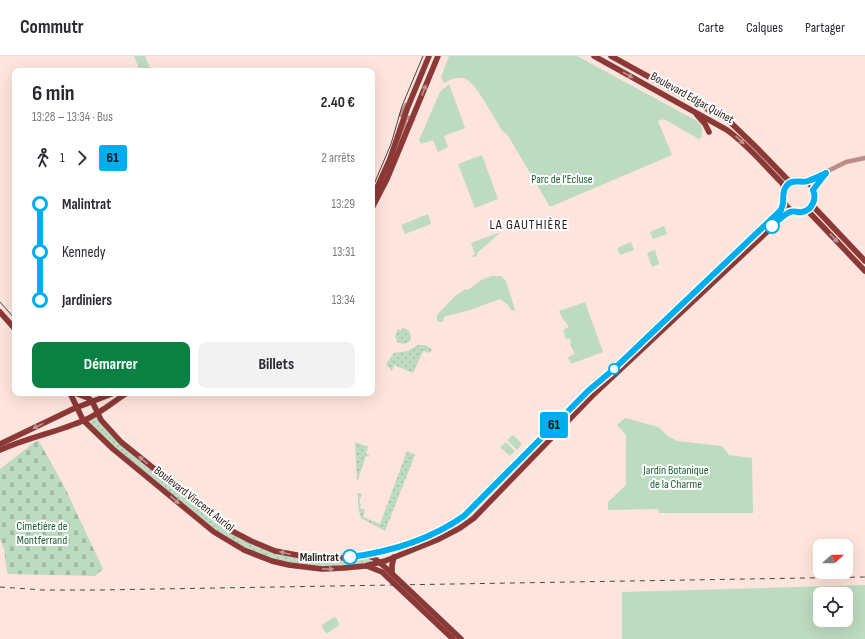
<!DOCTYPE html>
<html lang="fr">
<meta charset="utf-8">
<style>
:root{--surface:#fff;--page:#f2f2f3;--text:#2b2b33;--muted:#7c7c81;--line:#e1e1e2;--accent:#0b8043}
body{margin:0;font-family:"Sofia Sans Condensed",sans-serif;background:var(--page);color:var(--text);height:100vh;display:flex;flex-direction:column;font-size:15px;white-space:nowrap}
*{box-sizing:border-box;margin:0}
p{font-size:13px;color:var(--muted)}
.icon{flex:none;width:22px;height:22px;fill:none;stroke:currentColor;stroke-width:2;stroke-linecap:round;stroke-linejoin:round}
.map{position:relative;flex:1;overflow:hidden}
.side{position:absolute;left:12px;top:12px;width:363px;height:328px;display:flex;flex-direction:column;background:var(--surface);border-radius:8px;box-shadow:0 4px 16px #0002}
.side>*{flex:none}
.badge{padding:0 8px;border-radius:3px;font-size:14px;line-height:26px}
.needle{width:26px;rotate:69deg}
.fabs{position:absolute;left:813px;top:483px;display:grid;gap:8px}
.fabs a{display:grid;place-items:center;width:40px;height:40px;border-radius:8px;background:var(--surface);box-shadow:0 4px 16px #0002;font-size:20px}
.map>.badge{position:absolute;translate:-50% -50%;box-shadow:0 0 0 2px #fff}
.legs{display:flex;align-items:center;gap:6px;height:44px;padding:0 20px;font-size:13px}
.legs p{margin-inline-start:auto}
.overview{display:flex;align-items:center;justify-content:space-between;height:68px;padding:0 20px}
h1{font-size:22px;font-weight:700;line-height:30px}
.cta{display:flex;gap:8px;margin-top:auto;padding:8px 20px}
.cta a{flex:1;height:46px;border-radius:8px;background:var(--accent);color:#fff;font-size:16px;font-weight:700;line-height:46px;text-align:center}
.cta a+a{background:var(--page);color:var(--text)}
ul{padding:0 20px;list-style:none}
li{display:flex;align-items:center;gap:14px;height:48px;font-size:15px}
li i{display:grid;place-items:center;width:6px;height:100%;margin:0 5px;background:currentColor}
li i::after{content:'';width:10px;height:10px;margin:-5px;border:3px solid;border-radius:50%;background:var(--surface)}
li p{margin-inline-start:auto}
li:first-child i{background:linear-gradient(#0000 50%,currentColor 0)}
li:last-child i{background:linear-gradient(currentColor 50%,#0000 0)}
header{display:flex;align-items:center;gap:24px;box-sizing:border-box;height:56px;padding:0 20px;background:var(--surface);border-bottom:1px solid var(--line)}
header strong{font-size:19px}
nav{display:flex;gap:22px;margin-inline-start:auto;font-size:14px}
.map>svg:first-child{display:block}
.grass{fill:url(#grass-dots)}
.cemetery{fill:url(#cemetery-stones)}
.green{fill:#bddbc1;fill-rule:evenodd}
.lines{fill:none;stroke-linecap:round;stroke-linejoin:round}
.minor-casing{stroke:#d6c0b9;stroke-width:5}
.major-casing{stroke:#d6c0b9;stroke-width:6}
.minor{stroke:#bc8b87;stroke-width:4}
.major{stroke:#8c3836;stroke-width:5.5}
.tram{stroke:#50433f;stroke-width:1}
.rail{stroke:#50433f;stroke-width:1;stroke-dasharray:5 5;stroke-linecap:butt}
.oneway{fill:#c09290}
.line-1-casing{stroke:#fff;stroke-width:9}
.line-1{stroke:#00adef;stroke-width:6}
.stop-1-dot{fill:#fff;stroke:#00adef;stroke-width:2}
.labels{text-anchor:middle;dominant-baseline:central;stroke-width:4;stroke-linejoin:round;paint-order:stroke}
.street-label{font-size:12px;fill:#271c19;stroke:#fff}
.park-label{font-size:12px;fill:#1e6331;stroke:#fff}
.stop-label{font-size:12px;font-weight:bold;fill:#271c19;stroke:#fff;text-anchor:end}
.quarter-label{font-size:14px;letter-spacing:1px;fill:#271c19;stroke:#fff}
</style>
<header>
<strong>Commutr</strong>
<nav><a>Carte</a><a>Calques</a><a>Partager</a></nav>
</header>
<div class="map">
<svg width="865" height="583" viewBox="0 0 865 583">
<defs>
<pattern id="grass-dots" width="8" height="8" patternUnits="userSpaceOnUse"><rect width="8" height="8" fill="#bddbc1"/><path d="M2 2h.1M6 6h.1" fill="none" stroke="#a2bba5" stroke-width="1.8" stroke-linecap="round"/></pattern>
<pattern id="cemetery-stones" width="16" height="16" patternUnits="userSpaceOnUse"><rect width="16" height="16" fill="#bddbc1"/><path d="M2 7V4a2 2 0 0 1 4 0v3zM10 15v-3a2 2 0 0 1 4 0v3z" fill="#a2bba5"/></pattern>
</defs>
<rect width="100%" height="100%" fill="#fde4dc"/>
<g class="grass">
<path d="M402,272C410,272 413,280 409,286L403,288L397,286L395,280L398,273L402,275Z"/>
<path d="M418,289H424L432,293L430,297L423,295L413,317L394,309L392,315L386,308L394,297L408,295Z"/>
<path d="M97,359C116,390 148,411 176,434C196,451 216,469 239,482C256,492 276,498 296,502C307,504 318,505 329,505C343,504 358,500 372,503L371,506C315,517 259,506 213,472C197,461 183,447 168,435C140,413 113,391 88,365Z"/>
<path d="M355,386L368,391L366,398L369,399V401L366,400L357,426Z"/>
<path d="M407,395L415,399L385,475L361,462C358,454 358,445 358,437L362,438L359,447L361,448L360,452L365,454L363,461L380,468Z"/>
</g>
<path class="cemetery" d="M36,385H39L65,432L103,513L95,520L9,518L7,516L4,493L0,483V413Z"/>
<g class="green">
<path d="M134,0H145L151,15H140Z"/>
<path d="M449,0H577L697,65C703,69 703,74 701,82L699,83L664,63L658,65L672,99L550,151L507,78L503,76C497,66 491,56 485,46C474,29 466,13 444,27L441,21Z"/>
<path d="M449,28L465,72L444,80L448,91L438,96L433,84L421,88L419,84L440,36Z"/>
<path d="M482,99L498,143L475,152L458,108Z"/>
<path d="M428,158L431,168L405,178L401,169Z"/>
<path d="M664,170L667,178L653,183L650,176Z"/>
<path d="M501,176L477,197L478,198L475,201H473L472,200L475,198L471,187Z"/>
<path d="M631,186L634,194L620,199L617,192Z"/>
<path d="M655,194L659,208L652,211L647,197Z"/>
<path d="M492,220H501L506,225L515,254L512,255L508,249L500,243L470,254L444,261L443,266H440L437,265V259L455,240L466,233L468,234L481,224Z"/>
<path d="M585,246L603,296L571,308L568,301L575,298L570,289L571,288L570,282L566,283L563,274L569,271L565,265H564L559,255Z"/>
<path d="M625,362L658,371L668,380L677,385L722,390L729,399L752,402L753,457H659L658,453L608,454V446L626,429V379L617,369Z"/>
<path d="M513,379L522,388L517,394L507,384Z"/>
<path d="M506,386L515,395L510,400L500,391Z"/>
<path d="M865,529V583H622V536ZM820,538H846V564H820Z"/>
<path d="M334,561L336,562L339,567V569L328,577H326L322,571V569Z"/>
</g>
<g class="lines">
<defs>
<g id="minor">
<path d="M401,59L406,49"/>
<path d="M400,87L405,70V61L413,63"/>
<path d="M806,126L846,106L865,102"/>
<path d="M813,134L825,118"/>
</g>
<g id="major">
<path d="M594,0L727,74C748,89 764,109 782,127L785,133"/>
<path d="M611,0L729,65L757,92L787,123L792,126"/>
<path d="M697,59L705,68L709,76"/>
<circle cx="799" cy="140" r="16"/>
<path d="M372,143L390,103L407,53L429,0"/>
<path d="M812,149L865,205"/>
<path d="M372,152L387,123L438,0"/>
<path d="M807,154L865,215"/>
<path d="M0,256L15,273"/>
<path d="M70,337L83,364L113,393L214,476L244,494L272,505L289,509L322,513L343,512L365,510L385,505L437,484L460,472L474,462L592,340L785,159L792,155"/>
<path d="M75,337L88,342L92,345L101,364L121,386L230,474L251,485L275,495L307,501L332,503L366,499L405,489L435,477L454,467L464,460L588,335L614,313L777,158L781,154L784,147"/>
<path d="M0,388L73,353L114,337"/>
<path d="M0,394C27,382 57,376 85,364C100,357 113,346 127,337"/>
<path d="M366,499L374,502L386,512L461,583"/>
<path d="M367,510L382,516L453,583"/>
<path d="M392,517V509L394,501"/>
</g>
</defs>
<use href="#minor" class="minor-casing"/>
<use href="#major" class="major-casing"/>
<use href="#minor" class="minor"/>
<use href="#major" class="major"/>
<g class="tram">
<path d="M372,133L391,88L402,50L423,0"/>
<path d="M0,246L15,263"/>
<path d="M85,337L93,339L105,337"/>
</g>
<path class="rail" d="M0,531L43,534H99L865,521"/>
</g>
<defs><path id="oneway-solid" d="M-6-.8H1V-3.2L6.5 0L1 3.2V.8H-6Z"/></defs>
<g class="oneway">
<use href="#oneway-solid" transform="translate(628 19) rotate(29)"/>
<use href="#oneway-solid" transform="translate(424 34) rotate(-69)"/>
<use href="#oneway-solid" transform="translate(740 84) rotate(43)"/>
<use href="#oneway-solid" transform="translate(834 182) rotate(47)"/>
<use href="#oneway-solid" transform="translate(38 370) rotate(154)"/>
<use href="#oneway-solid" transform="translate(143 404) rotate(-140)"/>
<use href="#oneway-solid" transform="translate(175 444) rotate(40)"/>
<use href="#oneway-solid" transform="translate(285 497) rotate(-166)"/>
<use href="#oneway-solid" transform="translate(328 513)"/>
</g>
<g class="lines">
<defs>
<path id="line-1" d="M350,501C390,496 431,483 464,460L588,335L614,313L781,154C785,145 782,143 784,135C789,120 800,128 808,125C814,123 820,120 826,117L813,134C817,143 812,154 802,156C797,157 794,154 790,156C783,159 778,165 772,170"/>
</defs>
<use href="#line-1" class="line-1-casing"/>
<use href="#line-1" class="line-1"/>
</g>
<g class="stop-1-dot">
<circle cx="772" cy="170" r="7"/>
<circle cx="614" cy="313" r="5"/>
<circle cx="350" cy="501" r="7"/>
</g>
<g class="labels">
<g class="street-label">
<text transform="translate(692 42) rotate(29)">Boulevard Edgar Quinet</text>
<text transform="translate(194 443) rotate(38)">Boulevard Vincent Auriol</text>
</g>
<g class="park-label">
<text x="562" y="123">Parc de l'Ecluse</text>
<text x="676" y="414">Jardin Botanique<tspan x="676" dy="14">de la Charme</tspan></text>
<text x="42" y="470">Cimetière de<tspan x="42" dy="14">Montferrand</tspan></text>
</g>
<g class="stop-label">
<text x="339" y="501">Malintrat</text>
</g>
<g class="quarter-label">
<text x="529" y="168">LA GAUTHIÈRE</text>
</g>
</g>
</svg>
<div class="fabs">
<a><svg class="needle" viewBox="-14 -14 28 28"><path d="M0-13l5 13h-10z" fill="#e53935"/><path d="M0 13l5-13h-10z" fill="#7c7c81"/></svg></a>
<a><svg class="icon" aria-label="locate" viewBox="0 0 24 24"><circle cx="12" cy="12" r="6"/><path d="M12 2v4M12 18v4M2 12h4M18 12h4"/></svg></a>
</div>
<b class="badge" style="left:554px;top:369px;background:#00adef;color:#111">61</b>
<section class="side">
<div class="overview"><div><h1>6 min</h1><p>13:28 – 13:34 · Bus</p></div><b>2.40 €</b></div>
<div class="legs"><svg class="icon" aria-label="walk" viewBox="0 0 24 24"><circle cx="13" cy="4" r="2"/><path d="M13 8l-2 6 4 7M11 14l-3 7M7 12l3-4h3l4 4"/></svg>1<svg class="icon" aria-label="forward" viewBox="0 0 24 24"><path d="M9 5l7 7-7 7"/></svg><b class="badge" style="background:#00adef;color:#111">61</b><p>2 arrêts</p></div>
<ul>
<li><i style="color:#00adef"></i><b>Malintrat</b><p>13:29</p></li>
<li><i style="color:#00adef"></i><span>Kennedy</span><p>13:31</p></li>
<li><i style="color:#00adef"></i><b>Jardiniers</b><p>13:34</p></li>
</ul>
<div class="cta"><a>Démarrer</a><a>Billets</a></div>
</section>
</div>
